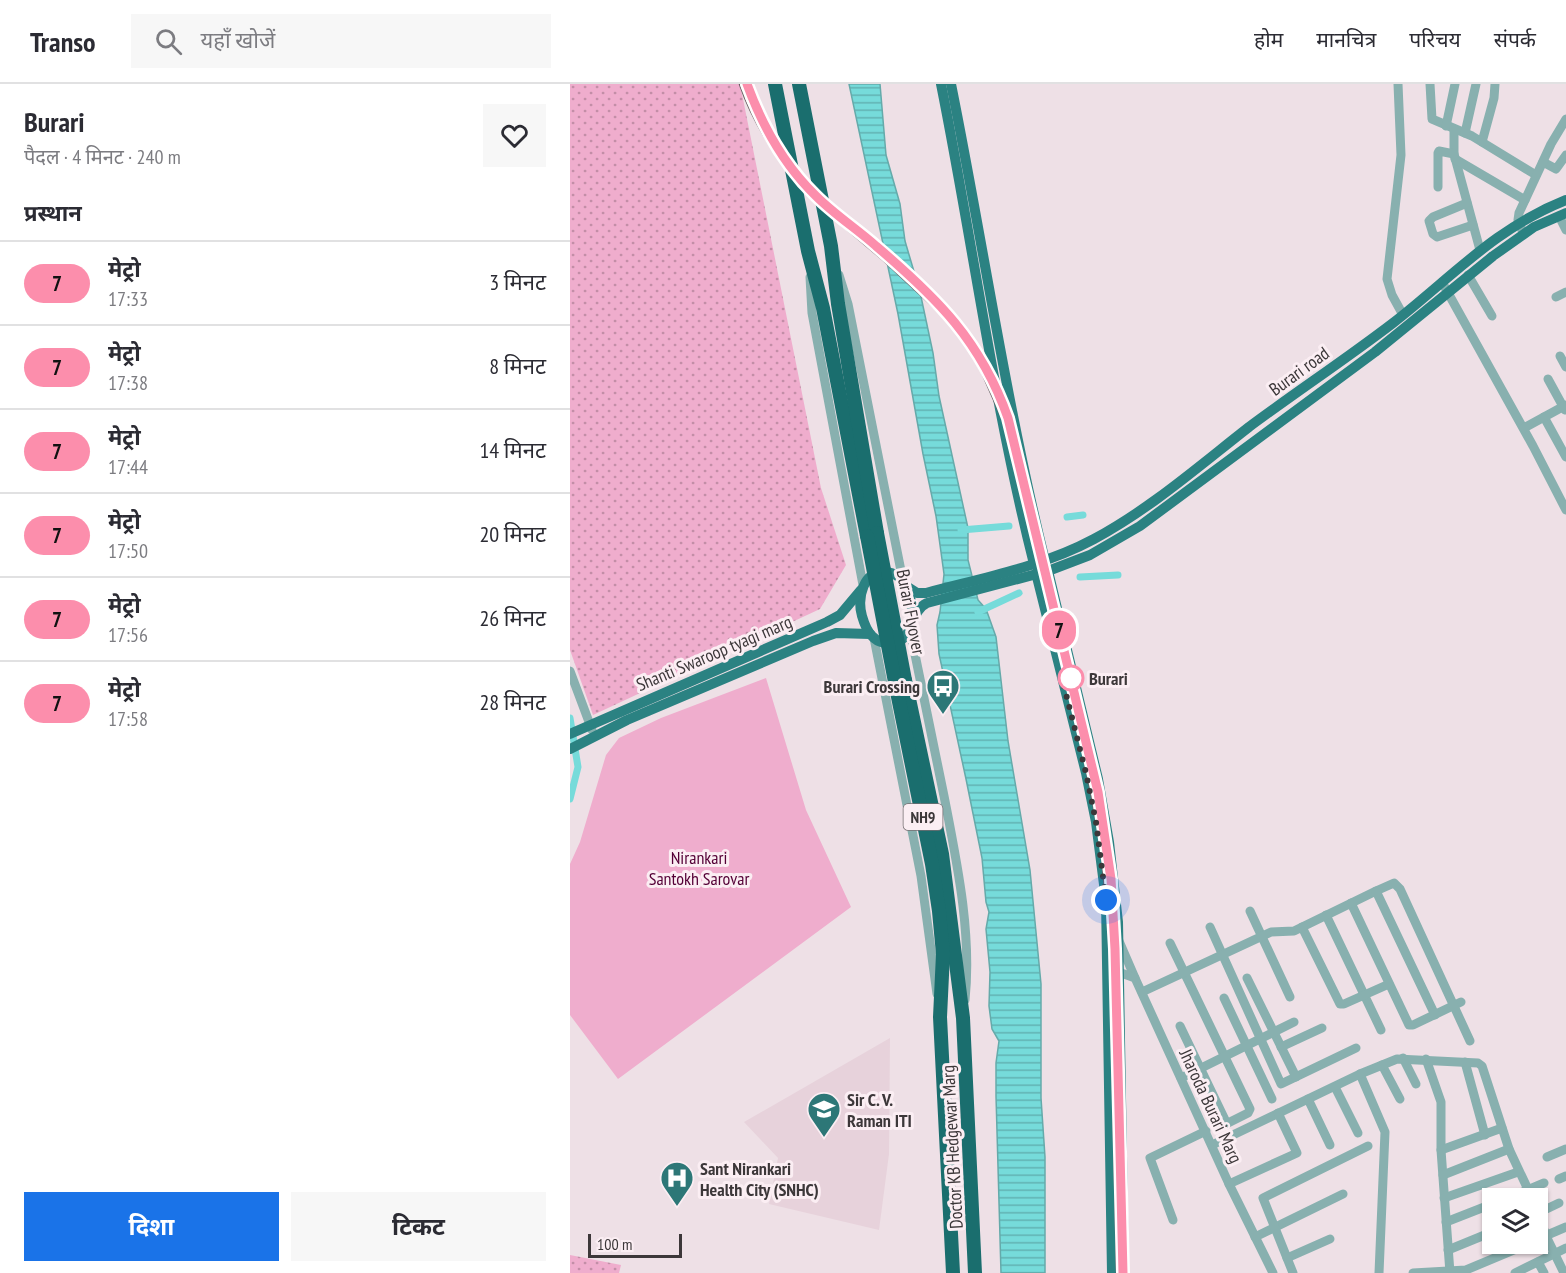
<!DOCTYPE html>
<html lang="hi">
<meta charset="utf-8">
<style>
:root{--surface:#fff;--page:#f7f7f7;--text:#2b2b33;--muted:#7c7c81;--line:#e1e1e2;--accent:#1a73e8}
body{margin:0;font-family:"PT Sans Narrow","Noto Sans Devanagari",sans-serif;background:var(--page);color:var(--text);height:100vh;display:flex;flex-direction:column;font-size:22px;white-space:nowrap}
*{box-sizing:border-box;margin:0}
p{font-size:20px;color:var(--muted)}
.icon{flex:none;width:33px;height:33px;fill:none;stroke:currentColor;stroke-width:2;stroke-linecap:round;stroke-linejoin:round}
.map{position:relative;flex:1;overflow:hidden}
.side{display:flex;flex-direction:column;background:var(--surface);width:570px}
.side>*{flex:none}
.badge{padding:0 12px;border-radius:20px;font-size:21px;line-height:39px}
.fabs{position:absolute;left:912px;top:1104px;display:grid;gap:12px}
.fabs a{display:grid;place-items:center;width:66px;height:66px;border-radius:0px;background:var(--surface);box-shadow:0 2px 4px #0004;font-size:30px}
.scale{position:absolute;left:18px;bottom:15px;width:94px;box-sizing:border-box;padding-left:6px;border:3px solid #3c3739;border-top:0;font-size:16px;line-height:21px;white-space:nowrap;color:#3c3739;-webkit-text-stroke:4px #fbeef3;paint-order:stroke}
.you{position:absolute;width:30px;height:30px;margin:-15px;border:4px solid #fff;border-radius:50%;background:#1a73e8;box-shadow:0 0 0 9px #1a73e833}
.map>.badge{position:absolute;translate:-50% -50%;box-shadow:0 0 0 3px #fff}
h2{padding:0 24px;font-size:22px;line-height:54px}
.round{display:grid;place-items:center;flex:none;width:63px;height:63px;border-radius:0px;background:var(--page)}
.overview{display:flex;align-items:center;justify-content:space-between;height:102px;padding:0 24px}
h1{font-size:28px;font-weight:700;line-height:45px}
.cta{display:flex;gap:12px;margin-top:auto;padding:12px 24px}
.cta a{flex:1;height:69px;border-radius:0px;background:var(--accent);color:#fff;font-size:24px;font-weight:700;line-height:69px;text-align:center}
.cta a+a{background:var(--page);color:var(--text)}
ul{padding:0;list-style:none}
li{display:flex;align-items:center;gap:18px;height:84px;padding:0 24px;border-top:2px solid var(--line)}
li div{flex:1}
li b{display:block;font-size:22px}
li em{font-style:normal}
li .badge{min-width:66px;font-weight:700;text-align:center}
header{display:flex;align-items:center;gap:36px;box-sizing:border-box;height:84px;padding:0 30px;background:var(--surface);border-bottom:2px solid var(--line)}
header strong{font-size:28px}
nav{display:flex;gap:33px;margin-inline-start:auto;font-size:21px}
.search{width:420px;height:54px;background:var(--page);display:flex;align-items:center;gap:15px;box-sizing:border-box;padding:0 21px;border-radius:0px;color:var(--muted);font-size:22px}
main{display:flex;flex:1;min-height:0}
.map>svg:first-child{display:block}
.built{fill:#e7d2db}
.grass{fill:url(#grass-dots)}
.park{fill:#efadcd}
.water{fill:url(#water-rules);stroke:#65aaaa;stroke-width:1.5}
.lines{fill:none;stroke-linecap:round;stroke-linejoin:round}
.canal{stroke:#76dbda;stroke-width:7}
.minor{stroke:#88b0af;stroke-width:9}
.major{stroke:#2b8282;stroke-width:10}
.highway{stroke:#1a6e6e;stroke-width:14}
.rail-casing{stroke:#675f62;stroke-width:4.5}
.rail{stroke:#fbeef3;stroke-width:2;stroke-dasharray:7;stroke-linecap:butt}
.highway-bridge{stroke:#1a6e6e;stroke-width:14}
.line-casing{stroke:#fff;stroke-width:14}
.line{stroke:#fc8eac;stroke-width:9}
.walk{stroke:#3c3739;stroke-width:6;stroke-dasharray:0 10.8}
.stop-dot{fill:#fff;stroke:#fc8eac;stroke-width:3}
.labels{text-anchor:middle;dominant-baseline:central;stroke-width:6;stroke-linejoin:round;paint-order:stroke}
.shield{fill:#fbeef3;stroke:#756e71;stroke-width:1.5}
.shield-label{font-size:16px;font-weight:bold;fill:#3c3739}
.street-label{font-size:18px;fill:#3c3739;stroke:#fbeef3}
.stop-label{font-size:18px;font-weight:bold;fill:#3c3739;stroke:#fbeef3;text-anchor:start}
.poi-label{font-size:18px;font-weight:bold;fill:#3c3739;stroke:#fbeef3;text-anchor:start}
.park-label{font-size:18px;fill:#540036;stroke:#fbeef3}
</style>
<header>
<strong>Transo</strong>
<div class="search"><svg class="icon" aria-label="search" viewBox="0 0 24 24"><circle cx="10" cy="10" r="6"/><path d="M15 15l6 6"/></svg>यहाँ खोजें</div>
<nav><a>होम</a><a>मानचित्र</a><a>परिचय</a><a>संपर्क</a></nav>
</header>
<main>
<section class="side">
<div class="overview"><div><h1>Burari</h1><p>पैदल · 4 मिनट · 240 m</p></div><a class="round"><svg class="icon" aria-label="heart" viewBox="0 0 24 24"><path d="M12 20l-8-8c-3-5 5-10 8-4 3-6 11-1 8 4z"/></svg></a></div>
<h2>प्रस्थान</h2>
<ul>
<li><span class="badge" style="background:#fc8eac;color:#111">7</span><div><b>मेट्रो</b><p>17:33</p></div><em>3 मिनट</em></li>
<li><span class="badge" style="background:#fc8eac;color:#111">7</span><div><b>मेट्रो</b><p>17:38</p></div><em>8 मिनट</em></li>
<li><span class="badge" style="background:#fc8eac;color:#111">7</span><div><b>मेट्रो</b><p>17:44</p></div><em>14 मिनट</em></li>
<li><span class="badge" style="background:#fc8eac;color:#111">7</span><div><b>मेट्रो</b><p>17:50</p></div><em>20 मिनट</em></li>
<li><span class="badge" style="background:#fc8eac;color:#111">7</span><div><b>मेट्रो</b><p>17:56</p></div><em>26 मिनट</em></li>
<li><span class="badge" style="background:#fc8eac;color:#111">7</span><div><b>मेट्रो</b><p>17:58</p></div><em>28 मिनट</em></li>
</ul>
<div class="cta"><a>दिशा</a><a>टिकट</a></div>
</section>
<div class="map">
<svg width="996" height="1189" viewBox="0 0 996 1189">
<defs>
<pattern id="grass-dots" width="8" height="8" patternUnits="userSpaceOnUse" patternTransform="scale(1.5)"><rect width="8" height="8" fill="#efadcd"/><path d="M2 2h.1M6 6h.1" fill="none" stroke="#c38ea7" stroke-width="1.8" stroke-linecap="round"/></pattern>
<pattern id="water-rules" width="6" height="5" patternUnits="userSpaceOnUse" patternTransform="scale(1.5)"><rect width="6" height="5" fill="#76dbda"/><path d="M0 2.5h6" fill="none" stroke="#62b2b2"/></pattern>
</defs>
<rect width="100%" height="100%" fill="#eee0e6"/>
<path class="built" d="M320,954L319,1070L309,1146L199,1120L208,1074L174,1038Z"/>
<g class="grass">
<path d="M0,0H170L251,404L276,481L250,525L23,631L0,566Z"/>
<path d="M0,1171L51,1181L49,1189H0Z"/>
</g>
<path class="park" d="M196,594L236,726L281,823L48,995L0,931V780L10,758L36,671L49,654L91,634Z"/>
<path class="water" d="M279,0H310L316,71L330,120L335,157L350,208L363,269L369,312L398,444V476L408,516L416,525L426,553L438,657L460,786L471,900V1014L475,1073V1189H431L426,1012V979L429,957L422,945L419,922L420,888L416,845L419,828L416,818L412,774L396,695L369,570L367,541L370,528L374,490L366,432L353,370L328,230Z"/>
<g class="lines">
<g class="canal">
<path d="M497,433L513,431"/>
<path d="M391,446L439,442"/>
<path d="M510,493L548,491"/>
<path d="M408,528L449,509"/>
<path d="M0,634L8,683L0,715"/>
</g>
<g class="minor">
<path d="M828,0L831,71L817,195L822,211L833,231"/>
<path d="M860,0L862,35L902,52L966,91"/>
<path d="M876,42L885,0"/>
<path d="M884,45V70L910,166"/>
<path d="M895,49L906,0"/>
<path d="M912,58L924,14L925,0"/>
<path d="M885,75L955,116"/>
<path d="M973,78L986,85L996,71"/>
<path d="M868,103V69L869,67L884,70"/>
<path d="M897,119L863,133L859,137L863,150L867,153L903,141"/>
<path d="M989,132L996,146"/>
<path d="M952,146L948,136L949,129L981,60L996,35"/>
<path d="M269,191L278,220L333,497"/>
<path d="M898,191L922,232"/>
<path d="M240,193L242,229L293,501"/>
<path d="M872,198L963,362L996,426"/>
<path d="M986,213L996,208"/>
<path d="M990,272L996,283"/>
<path d="M978,295L995,326"/>
<path d="M974,333L996,373"/>
<path d="M954,344L996,321"/>
<path d="M340,546C351,602 363,657 374,712C387,779 402,849 395,916"/>
<path d="M304,554L351,792L367,910"/>
<path d="M0,587L22,646"/>
<path d="M781,819L839,941H843L891,918"/>
<path d="M680,827L720,913"/>
<path d="M756,831L811,946"/>
<path d="M640,843L711,1000L786,964"/>
<path d="M732,843L770,920H774L819,900"/>
<path d="M549,857L565,894"/>
<path d="M600,859L680,1025L678,1029L658,1039L656,1038L610,942"/>
<path d="M543,886L565,894L659,1100L703,1189"/>
<path d="M677,894L726,993"/>
<path d="M572,908L701,848L724,847L806,807"/>
<path d="M654,914L702,1015"/>
<path d="M865,931L806,807L824,799L830,805L900,957"/>
<path d="M711,963L752,944"/>
<path d="M833,974L846,1000"/>
<path d="M856,975L871,1018V1066L880,1189"/>
<path d="M895,978L915,1051"/>
<path d="M812,981L830,1015"/>
<path d="M790,990L815,1048L809,1189"/>
<path d="M611,994L724,938"/>
<path d="M765,1003L788,1049"/>
<path d="M738,1015L760,1061"/>
<path d="M642,1061L790,990L827,975L908,979L912,982L939,1065L962,1114"/>
<path d="M871,1066L932,1044"/>
<path d="M977,1073L996,1065"/>
<path d="M873,1091L939,1065"/>
<path d="M989,1095L996,1092"/>
<path d="M659,1100L727,1069L708,1029"/>
<path d="M874,1114L948,1088"/>
<path d="M938,1114L974,1099"/>
<path d="M968,1127L976,1152L994,1189"/>
<path d="M968,1129L989,1119"/>
<path d="M603,1136L580,1074L636,1047"/>
<path d="M876,1138L922,1120"/>
<path d="M685,1153L773,1110"/>
<path d="M968,1155L996,1143"/>
<path d="M878,1166L922,1148"/>
<path d="M717,1174L760,1155"/>
<path d="M968,1178L974,1189"/>
<path d="M723,1189L693,1114L798,1062"/>
<path d="M843,1189L896,1186L958,1160"/>
<path d="M945,1189L996,1164"/>
</g>
<g class="major">
<path d="M371,0C403,160 424,322 464,480"/>
<path d="M381,0C413,159 436,319 475,477"/>
<path d="M478,487L528,695L539,758L548,838L554,1189"/>
<path d="M466,489L516,689L526,738L536,816L542,1189"/>
<path d="M336,502L347,509H356C412,494 472,483 524,455C580,425 629,382 679,343C726,308 776,275 823,239C881,194 925,144 996,116"/>
<path d="M343,536C342,524 341,507 333,497C329,492 323,489 317,488C293,485 287,514 292,532C294,539 297,547 302,552C308,559 318,561 327,558C345,551 340,527 357,519L478,487L520,471L570,442L805,268L923,172L964,143L996,129"/>
<path d="M0,650L257,538L270,531L291,506"/>
<path d="M0,665L57,636L243,557L266,549L300,550"/>
</g>
<g class="highway">
<path d="M205,0L238,167L253,224L297,452"/>
<path d="M229,0L261,162L268,220L307,449"/>
<path d="M335,596L372,770L393,934L405,1189"/>
<path d="M325,598L362,780L369,827L373,870L370,933L383,1189"/>
</g>
<defs>
<path id="rail" d="M171,0C186,44 213,82 244,116L315,176L376,233L397,260L413,288L434,336L513,662L532,759L541,865L548,1189"/>
</defs>
<use href="#rail" class="rail-casing"/>
<use href="#rail" class="rail"/>
<g class="highway-bridge">
<path d="M307,449L335,596"/>
<path d="M297,452L325,598"/>
</g>
</g>
<g class="lines">
<defs>
<path id="line" d="M177,0C192,41 215,82 246,112C265,131 287,145 306,162C367,214 411,257 438,334L528,708L541,795L545,865L553,1189"/>
</defs>
<use href="#line" class="line-casing"/>
<use href="#line" class="line"/>
<path class="walk" d="M501,594L494,602L516,689L526,738L536,816"/>
</g>
<defs>
<symbol id="bus-pin" viewBox="-11 -11 22 30"><path d="M0 17L-7.5 6A9.5 9.5 0 1 1 7.5 6Z" fill="#2d7777" stroke="#fbeef3"/><path d="M-5-6H5V4H4V6H2V4H-2V6H-4V4H-5ZM-3.5-4V0h7V-4ZM-3.5 1.2v1.5H-2V1.2ZM2 1.2v1.5H3.5V1.2Z" fill="#fff"/></symbol>
<symbol id="university-pin" viewBox="-11 -11 22 30"><path d="M0 17L-7.5 6A9.5 9.5 0 1 1 7.5 6Z" fill="#2d7777" stroke="#fbeef3"/><path d="M0-5L7-2L0 1L-7-2ZM-4 1L0 2.5L4 1V4Q0 6-4 4Z" fill="#fff"/></symbol>
<symbol id="hospital-pin" viewBox="-11 -11 22 30"><path d="M0 17L-7.5 6A9.5 9.5 0 1 1 7.5 6Z" fill="#2d7777" stroke="#fbeef3"/><path d="M-5-5h3v3.5h4V-5h3V5h-3V1.5h-4V5h-3Z" fill="#fff"/></symbol>
</defs>
<g fill-rule="evenodd">
<use href="#bus-pin" x="354" y="583" width="38" height="52"/>
<use href="#university-pin" x="235" y="1006" width="38" height="52"/>
<use href="#hospital-pin" x="88" y="1075" width="38" height="52"/>
</g>
<circle class="stop-dot" cx="501" cy="594" r="12"/>
<g class="labels">
<rect class="shield" x="333.5" y="720" width="39" height="26" rx="4.5"/>
<g class="shield-label">
<text x="353" y="733">NH9</text>
</g>
<g class="street-label">
<text transform="translate(729 287) rotate(-36)">Burari road</text>
<text transform="translate(341 528) rotate(79)">Burari Flyover</text>
<text transform="translate(144 569) rotate(-23)">Shanti Swaroop tyagi marg</text>
<text transform="translate(641 1022) rotate(65)">Jharoda Burari Marg</text>
<text transform="translate(382 1063) rotate(-93)">Doctor KB Hedgewar Marg</text>
</g>
<g class="stop-label">
<text x="519" y="594">Burari</text>
</g>
<g class="poi-label">
<text x="350" y="602" text-anchor="end">Burari Crossing</text>
<text x="277" y="1015">Sir C. V.<tspan x="277" dy="21">Raman ITI</tspan></text>
<text x="130" y="1084">Sant Nirankari<tspan x="130" dy="21">Health City (SNHC)</tspan></text>
</g>
<g class="park-label">
<text x="129" y="773">Nirankari<tspan x="129" dy="21">Santokh Sarovar</tspan></text>
</g>
</g>
</svg>
<div class="fabs">
<a><svg class="icon" aria-label="layers" viewBox="0 0 24 24"><path d="M12 4l9 5-9 5-9-5zM3 14l9 5 9-5"/></svg></a>
</div>
<div class="scale">100 m</div>
<div class="you" style="left:536px;top:816px"></div>
<b class="badge" style="left:489px;top:546px;background:#fc8eac;color:#111">7</b>
</div>
</main>
